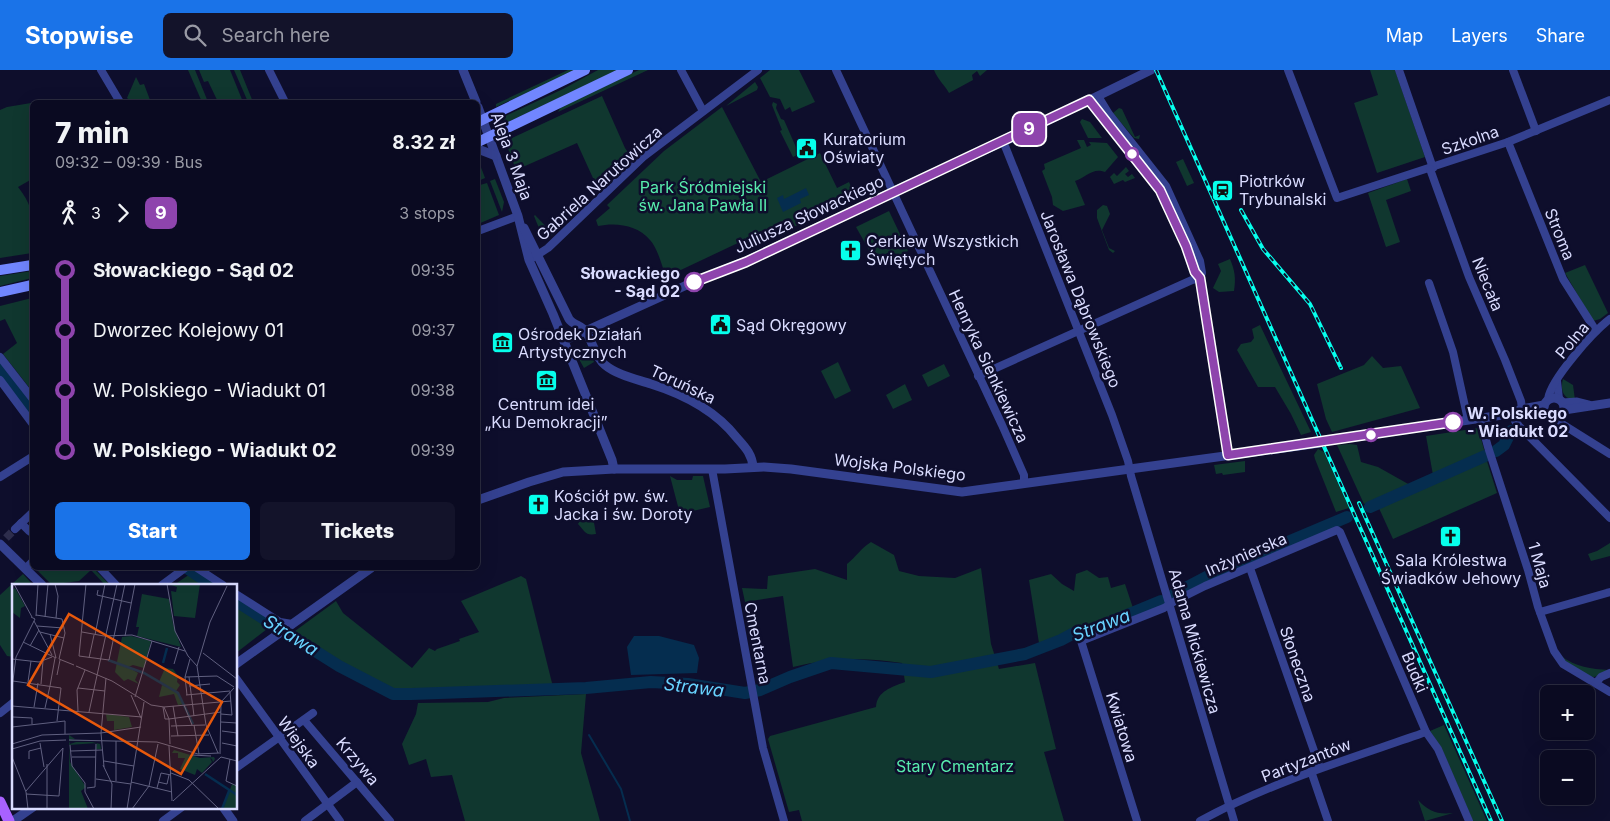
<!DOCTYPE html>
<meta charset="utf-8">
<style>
:root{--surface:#0a0a21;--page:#13132a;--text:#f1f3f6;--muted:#999aa5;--line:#2a2b3f;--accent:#1a73e8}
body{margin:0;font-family:Inter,sans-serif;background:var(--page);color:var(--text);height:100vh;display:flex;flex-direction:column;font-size:19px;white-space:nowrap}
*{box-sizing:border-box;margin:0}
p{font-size:16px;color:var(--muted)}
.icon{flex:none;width:28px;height:28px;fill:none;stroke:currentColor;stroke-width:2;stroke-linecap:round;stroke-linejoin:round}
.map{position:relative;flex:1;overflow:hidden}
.side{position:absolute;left:30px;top:30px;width:450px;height:470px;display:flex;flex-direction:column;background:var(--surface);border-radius:8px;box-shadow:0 5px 20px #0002,0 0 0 1px var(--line)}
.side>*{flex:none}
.badge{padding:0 10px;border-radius:8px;font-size:18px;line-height:32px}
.controls{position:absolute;left:1540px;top:615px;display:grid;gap:10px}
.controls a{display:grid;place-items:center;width:55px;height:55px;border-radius:8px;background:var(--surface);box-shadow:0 5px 20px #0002,0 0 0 1px var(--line);font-size:25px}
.map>.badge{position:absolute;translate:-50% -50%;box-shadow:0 0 0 2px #fff}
.legs{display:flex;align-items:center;gap:8px;height:55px;padding:0 25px;font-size:16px}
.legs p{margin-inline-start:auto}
.headline{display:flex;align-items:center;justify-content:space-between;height:85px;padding:0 25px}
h1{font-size:28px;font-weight:800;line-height:38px}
.action{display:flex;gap:10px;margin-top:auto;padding:10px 25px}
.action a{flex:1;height:58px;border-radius:8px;background:var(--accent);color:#fff;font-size:20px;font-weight:800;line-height:58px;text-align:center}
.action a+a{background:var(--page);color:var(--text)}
ul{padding:0 25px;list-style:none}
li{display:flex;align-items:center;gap:18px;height:60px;font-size:19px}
li i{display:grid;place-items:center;width:8px;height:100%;margin:0 6px;background:currentColor}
li i::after{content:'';width:12px;height:12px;margin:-6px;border:4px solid;border-radius:50%;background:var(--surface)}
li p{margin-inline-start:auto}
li:first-child i{background:linear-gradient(#0000 50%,currentColor 0)}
li:last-child i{background:linear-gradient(currentColor 50%,#0000 0)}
header{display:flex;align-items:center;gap:30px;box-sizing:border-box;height:70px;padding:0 25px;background:var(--accent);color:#fff}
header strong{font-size:24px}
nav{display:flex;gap:28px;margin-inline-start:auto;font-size:18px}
.search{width:350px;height:45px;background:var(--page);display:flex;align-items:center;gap:12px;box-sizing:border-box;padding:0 18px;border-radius:8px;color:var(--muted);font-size:19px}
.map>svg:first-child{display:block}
.green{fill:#10372f}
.water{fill:#052d4f}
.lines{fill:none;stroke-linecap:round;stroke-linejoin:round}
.stream{stroke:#052d4f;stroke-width:2}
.river{stroke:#052d4f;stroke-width:12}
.minor-tunnel{stroke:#2d2d4c;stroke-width:8;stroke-dasharray:8 4;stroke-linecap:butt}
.minor{stroke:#344190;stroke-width:8}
.tertiary{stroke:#344190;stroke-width:9}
.secondary{stroke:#7186ff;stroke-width:10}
.primary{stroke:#a861ff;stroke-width:11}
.rail-casing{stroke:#06ffec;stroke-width:4}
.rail{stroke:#0e0e2c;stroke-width:2;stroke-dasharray:5.5;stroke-linecap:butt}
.line-1-casing{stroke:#fff;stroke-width:11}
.line-1{stroke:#8e44ad;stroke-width:8}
.stop-1-dot{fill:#fff;stroke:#8e44ad;stroke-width:2.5}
.labels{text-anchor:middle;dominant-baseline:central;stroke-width:5;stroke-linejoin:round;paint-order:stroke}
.poi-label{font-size:16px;fill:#dadcff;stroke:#0e0e2c;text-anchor:start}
.street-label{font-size:16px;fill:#dadcff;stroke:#0e0e2c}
.park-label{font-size:16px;fill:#58edad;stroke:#0e0e2c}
.stop-label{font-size:16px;font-weight:bold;fill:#dadcff;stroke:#0e0e2c;text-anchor:end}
.water-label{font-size:18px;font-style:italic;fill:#68d3ff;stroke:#0e0e2c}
.inset-river{fill:none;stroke:#052d4f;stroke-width:2.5}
.inset-road{fill:none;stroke:#606080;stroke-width:1}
.view{fill:#e8590c;fill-opacity:0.15;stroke:#e8590c;stroke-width:2.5}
.inset-edge{fill:none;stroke:#dadcff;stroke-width:2.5}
</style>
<header>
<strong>Stopwise</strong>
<div class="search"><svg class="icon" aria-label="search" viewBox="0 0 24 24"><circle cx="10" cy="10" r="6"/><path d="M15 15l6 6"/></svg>Search here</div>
<nav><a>Map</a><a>Layers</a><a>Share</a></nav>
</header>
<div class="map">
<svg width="1610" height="751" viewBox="0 0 1610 751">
<rect width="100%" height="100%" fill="#0e0e2c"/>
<g class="green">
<path d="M188,0H195L208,32H202Z"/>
<path d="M199,0H230L243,32H218L208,11L204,12Z"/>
<path d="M234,0H240L253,32H248Z"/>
<path d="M568,0H576L496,37V34Z"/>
<path d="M598,0H618L504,54L501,48L563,19Z"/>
<path d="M639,0H648L558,42L561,37Z"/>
<path d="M770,0H799L815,32L792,42L790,37L785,40L780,29L770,27L760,8Z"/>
<path d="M934,0H987L980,6L977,1L972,5L973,10L949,23C944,14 938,10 934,0Z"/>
<path d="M1370,0H1395L1425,87L1377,103L1354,33L1378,25Z"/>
<path d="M136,7L140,15L144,14L150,30L146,32H132L127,28Z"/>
<path d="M755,12L758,17L757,20L726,36Z"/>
<path d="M602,26L625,78L631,87L598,119L577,73L516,100L507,76L512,68Z"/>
<path d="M773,32L777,34L776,38L781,49L784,50L799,84L793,87L780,61L782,60L772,35Z"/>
<path d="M31,33L32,39V109L18,117C37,141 33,154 32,183L0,188V40L7,37Z"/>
<path d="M722,37L761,112L820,83L837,118L849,112L856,128L744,180L740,172L666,207C662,196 658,179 650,170C638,155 616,152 598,156L596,150L610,138L607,135L664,81Z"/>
<path d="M1119,38L1122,39L1135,67L1140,65L1139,69L1134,68L1113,43Z"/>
<path d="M1082,49L1090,52L1102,68H1088L1080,52Z"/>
<path d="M1077,70H1084L1087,77L1091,75L1089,72L1107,73L1118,87L1105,102C1093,97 1086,107 1075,111L1085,135L1063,141L1053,135L1052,127L1042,101L1045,99L1044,94L1081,78Z"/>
<path d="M1183,89L1194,113L1187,116L1176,92Z"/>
<path d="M478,92H479L485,108L478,111L480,115L487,113L499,145L478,154Z"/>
<path d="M1126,97L1129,101L1125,104L1128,107L1132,104L1135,108L1125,112L1123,110L1114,114L1110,107L1114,103L1117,106Z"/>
<path d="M495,109L504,132L502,142L490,111Z"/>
<path d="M1407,109L1411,121L1386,130L1400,172L1386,177L1368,123Z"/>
<path d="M1103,135L1107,136L1110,144L1102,160L1109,178L1115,181L1113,183L1109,180L1097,148V140Z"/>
<path d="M889,141L908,181L900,185L890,182L874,189L856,157Z"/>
<path d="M535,145L553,164L547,170L543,168L534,146Z"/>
<path d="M1230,189C1235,201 1236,208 1234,221L1219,222L1213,218L1221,201L1218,194Z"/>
<path d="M1585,195L1608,243L1600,249L1593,251L1565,203Z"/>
<path d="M32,201V208L0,216V206Z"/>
<path d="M32,228V321L3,284L17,273L5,249L0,251V236Z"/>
<path d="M1260,255L1311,362L1301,365L1291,344L1275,317H1258L1237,280L1241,274L1251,272L1254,268L1252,259Z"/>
<path d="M587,276L594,292L584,298L575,282L579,280L581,282L584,281L583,278Z"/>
<path d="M1372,286L1383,298L1401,296L1420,338L1332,362L1326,349L1317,314L1364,295Z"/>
<path d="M838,292L851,321L835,329L821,301Z"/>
<path d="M944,294L950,306L928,317L922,305Z"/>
<path d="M1563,309L1573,315L1575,330C1563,329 1560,320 1563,309Z"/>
<path d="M905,314L912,330L893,339L886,325Z"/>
<path d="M1478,358L1485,383L1433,405L1426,366Z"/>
<path d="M1350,374L1357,375L1361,392L1378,397L1410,415L1364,434L1337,375Z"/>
<path d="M1318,379L1324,382L1349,438L1336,442L1315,389L1314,385Z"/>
<path d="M1486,388L1497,423L1393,469L1378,436Z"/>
<path d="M1245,391V402L1223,405L1222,403L1216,404L1214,395Z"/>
<path d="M670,406L677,410H692L693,406H703L710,437L680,444Z"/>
<path d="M579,441L593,447L596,464C585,466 585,461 578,454L581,448Z"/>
<path d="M871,472L894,485L899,501L919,506L955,508L981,498L991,574L999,599L1035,593L1056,679L1044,682L1064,751H802L799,740L789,742L768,669L770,666L876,637C877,621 892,617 905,612L902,593C866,587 829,588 793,597L783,526L745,532L742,518L767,519L768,506L815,499L847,510V494C856,487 861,478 871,472Z"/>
<path d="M1610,473V486L1591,491L1588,484L1597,481Z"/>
<path d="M39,498H93L110,515H105L91,500L79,511L64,513L62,515H52L38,501Z"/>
<path d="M1087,500L1099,508L1108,507L1111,518L1125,514L1133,538L1039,573L1029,510L1051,504L1062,514L1074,521L1076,504Z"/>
<path d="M23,504L33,515H14V587L7,586L0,575V525Z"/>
<path d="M190,504L207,515H174Z"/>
<path d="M521,506L526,509L553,617L475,621L401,622L344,597L294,567L295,561L336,531L343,543L412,598L429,578L435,581L437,579L460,571L459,569L479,562L461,531Z"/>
<path d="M236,534L271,556L236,583Z"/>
<path d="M1561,586C1576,597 1591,599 1609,600C1605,602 1599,606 1594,607C1587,608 1565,592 1561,586Z"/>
<path d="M586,624L581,683L600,751H465L452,705L431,707L426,689L409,695L402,674L416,644L418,633L488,632L504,628Z"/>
<path d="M1444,655L1487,751H1473L1442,679L1430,661Z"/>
<path d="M1418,730C1428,741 1438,745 1453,743L1425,751Z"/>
</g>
<g class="water">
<path d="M806,118L809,125L800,129L801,133L783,142L777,128L783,125L784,129Z"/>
<path d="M634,566H659L694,575L699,588L697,603L631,605L627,577Z"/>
</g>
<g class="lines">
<path class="stream" d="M589,665L621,719L630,751"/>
<g class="river">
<path d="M0,299L32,340"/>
<path d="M1496,381L1504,375L1511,361"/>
<path d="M1370,437L1485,386"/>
<path d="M187,498L212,515"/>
<path d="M1174,524L1212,504L1347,447"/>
<path d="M236,531L339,596L393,624H411L586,618L651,612L688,614L745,623L760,620L790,607L831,593L931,602L1025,584L1061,570L1074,563L1093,559L1161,531"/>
</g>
<path class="minor-tunnel" d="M6,468L15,459"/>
<g class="minor">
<path d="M101,0L120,32"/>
<path d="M269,0L285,32"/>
<path d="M681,0L703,41"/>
<path d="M836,0L1002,355L1024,405V413"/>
<path d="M1288,0L1337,128L1508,72L1610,30"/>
<path d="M1399,0L1433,98"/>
<path d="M1513,0L1536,61"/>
<path d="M1098,26L1109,44L1166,116L1200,191L1202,203L1200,208L1228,385"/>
<path d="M1089,30L1160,120L1186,176L1195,202L1200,208"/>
<path d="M1003,71L1112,345L1128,391L1131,406L1234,751"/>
<path d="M1508,72L1563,209L1596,261"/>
<path d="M1430,99L1469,207L1505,290L1521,331L1522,339"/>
<path d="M478,161L518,146"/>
<path d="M534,187L548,178L643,87L758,0"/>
<path d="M1429,213L1453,282L1468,350"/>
<path d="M0,287L32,328"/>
<path d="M978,306L1192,210L1200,208"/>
<path d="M0,310L32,353"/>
<path d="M1557,311L1559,329"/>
<path d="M1548,329C1551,309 1593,262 1610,249"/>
<path d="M1515,345V351L1519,356L1610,448"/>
<path d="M1558,347L1562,354L1610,384"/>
<path d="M1480,348L1488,377L1528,500L1538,537L1554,581L1563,594L1610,622"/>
<path d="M712,399L763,678L784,751"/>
<path d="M0,407L32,387"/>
<path d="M21,453L29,461L32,463"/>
<path d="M15,459L32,443"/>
<path d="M26,498L32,492"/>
<path d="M100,498L116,515"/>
<path d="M197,498L223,515"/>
<path d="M1250,498L1320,698"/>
<path d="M162,515L185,498"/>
<path d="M236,524L280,552L292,554"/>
<path d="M1540,542L1610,522"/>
<path d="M236,608L340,751"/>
<path d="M1596,613L1601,607L1610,603"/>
<path d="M0,643L14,632"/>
<path d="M304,650L390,751"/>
<path d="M236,698L313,643"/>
<path d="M1311,701L1328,751"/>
<path d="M163,751L182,737"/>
<path d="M305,751L357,712"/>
<path d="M1137,751L1081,571L1164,538L1175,531L1205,516L1337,460L1340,462L1426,662L1438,679L1469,751"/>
<path d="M1200,751C1271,712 1349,689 1426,662"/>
</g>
<g class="tertiary">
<path d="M463,0L476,32"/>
<path d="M478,37L518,146L529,190L553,244L612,390L614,399"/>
<path d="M478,79L496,86"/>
<path d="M524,158L569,249C573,255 583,256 586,262C593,272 595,287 605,295C617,305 636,309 651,314C683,324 716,341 737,368C745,377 752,384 753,397"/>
<path d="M562,267L565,268H570L689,214L746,191L907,115L1014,67L1151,0"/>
<circle cx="1554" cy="338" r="10"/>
<path d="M1563,333L1577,332L1589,335"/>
<path d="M1564,340L1610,333"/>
<path d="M1515,345L1545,343"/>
<path d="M1334,370L1509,344L1522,339L1544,335"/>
<path d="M478,430L529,412L563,402L614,399H725L764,397L791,399L962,422L1320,373"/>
<path d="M0,474L42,515"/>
<path d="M236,594L371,498"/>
<path d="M223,737L233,751"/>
<path d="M13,751L33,737"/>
</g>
<g class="secondary">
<path d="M478,52L585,0"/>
<path d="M478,72L628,0"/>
<path d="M0,200L32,195"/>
<path d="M0,222L32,215"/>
</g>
<path class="primary" d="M0,732L9,751"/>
<defs>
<g id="rail">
<path d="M1156,0L1491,751"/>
<path d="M1241,140L1263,179L1310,234L1341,298"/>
<path d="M1359,433L1502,751"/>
</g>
</defs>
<use href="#rail" class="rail-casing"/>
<use href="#rail" class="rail"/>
</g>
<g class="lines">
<defs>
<path id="line-1" d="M694,212L746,192L1089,30L1160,120L1186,176L1195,202L1200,208L1228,385L1453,352"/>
</defs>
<use href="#line-1" class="line-1-casing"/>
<use href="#line-1" class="line-1"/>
</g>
<defs>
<symbol id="civic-square" viewBox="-11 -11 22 22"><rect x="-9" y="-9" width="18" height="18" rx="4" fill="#06ffec" stroke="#0e0e2c"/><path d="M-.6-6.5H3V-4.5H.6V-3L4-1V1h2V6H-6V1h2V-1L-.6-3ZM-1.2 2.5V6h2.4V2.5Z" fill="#111"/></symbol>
<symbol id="station-square" viewBox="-11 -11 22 22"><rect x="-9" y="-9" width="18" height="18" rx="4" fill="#06ffec" stroke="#0e0e2c"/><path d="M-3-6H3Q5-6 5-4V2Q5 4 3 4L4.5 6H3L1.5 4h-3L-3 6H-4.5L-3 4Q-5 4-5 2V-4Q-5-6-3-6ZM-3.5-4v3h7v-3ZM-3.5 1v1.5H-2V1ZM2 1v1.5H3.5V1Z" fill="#111"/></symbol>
<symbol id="church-square" viewBox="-11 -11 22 22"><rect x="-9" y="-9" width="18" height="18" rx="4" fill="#06ffec" stroke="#0e0e2c"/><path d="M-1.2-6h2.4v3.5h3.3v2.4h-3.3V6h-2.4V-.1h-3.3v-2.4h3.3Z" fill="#111"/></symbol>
<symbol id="museum-square" viewBox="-11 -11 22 22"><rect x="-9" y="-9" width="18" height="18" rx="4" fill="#06ffec" stroke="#0e0e2c"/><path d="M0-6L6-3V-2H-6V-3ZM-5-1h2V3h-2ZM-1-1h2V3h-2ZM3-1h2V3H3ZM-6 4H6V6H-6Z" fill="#111"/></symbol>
</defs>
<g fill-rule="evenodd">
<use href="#civic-square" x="794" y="66" width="25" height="25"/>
<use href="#station-square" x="1210" y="108" width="25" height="25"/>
<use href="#church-square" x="838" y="168" width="25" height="25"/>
<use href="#civic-square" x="708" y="242" width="25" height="25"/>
<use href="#museum-square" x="490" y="260" width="25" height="25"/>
<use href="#museum-square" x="534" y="298" width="25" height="25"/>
<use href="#church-square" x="526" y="422" width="25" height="25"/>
<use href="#church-square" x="1438" y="454" width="25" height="25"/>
</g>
<g class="stop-1-dot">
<circle cx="1132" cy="84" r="6"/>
<circle cx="694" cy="212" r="9"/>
<circle cx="1453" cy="352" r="9"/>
<circle cx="1371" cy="365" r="6"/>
</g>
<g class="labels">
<g class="poi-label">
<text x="823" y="69">Kuratorium<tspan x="823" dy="18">Oświaty</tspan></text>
<text x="1239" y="111">Piotrków<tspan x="1239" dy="18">Trybunalski</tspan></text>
<text x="866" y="171">Cerkiew Wszystkich<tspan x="866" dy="18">Świętych</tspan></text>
<text x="736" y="255">Sąd Okręgowy</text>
<text x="518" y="264">Ośrodek Działań<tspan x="518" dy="18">Artystycznych</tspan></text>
<text x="546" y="334" text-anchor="middle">Centrum idei<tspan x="546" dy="18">„Ku Demokracji”</tspan></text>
<text x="554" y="426">Kościół pw. św.<tspan x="554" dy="18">Jacka i św. Doroty</tspan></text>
<text x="1451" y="490" text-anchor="middle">Sala Królestwa<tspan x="1451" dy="18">Świadków Jehowy</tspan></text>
</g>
<g class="street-label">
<text transform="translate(1470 70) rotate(-19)">Szkolna</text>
<text transform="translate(512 86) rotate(70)">Aleja 3 Maja</text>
<text transform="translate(599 113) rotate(-42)">Gabriela Narutowicza</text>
<text transform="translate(809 144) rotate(-25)">Juliusza Słowackiego</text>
<text transform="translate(1560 164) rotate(68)">Stroma</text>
<text transform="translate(1488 214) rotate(68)">Niecała</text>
<text transform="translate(1081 229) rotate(68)">Jarosława Dąbrowskiego</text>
<text transform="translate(1572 270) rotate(-50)">Polna</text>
<text transform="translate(989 296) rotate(65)">Henryka Sienkiewicza</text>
<text transform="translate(683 314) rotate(25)">Toruńska</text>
<text transform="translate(900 397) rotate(7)">Wojska Polskiego</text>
<text transform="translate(1246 484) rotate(-23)">Inżynierska</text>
<text transform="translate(1540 495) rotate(74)">1 Maja</text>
<text transform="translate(1195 571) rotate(74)">Adama Mickiewicza</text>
<text transform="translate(758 573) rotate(79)">Cmentarna</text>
<text transform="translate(1298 594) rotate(71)">Słoneczna</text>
<text transform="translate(1415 602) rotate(67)">Budki</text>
<text transform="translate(1122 657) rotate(73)">Kwiatowa</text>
<text transform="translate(299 672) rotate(54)">Wiejska</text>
<text transform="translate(1306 690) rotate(-21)">Partyzantów</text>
<text transform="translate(358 691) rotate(50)">Krzywa</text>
</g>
<g class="park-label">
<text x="703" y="117">Park Śródmiejski<tspan x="703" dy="18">św. Jana Pawła II</tspan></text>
<text x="955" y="696">Stary Cmentarz</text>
</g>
<g class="stop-label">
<text x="680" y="203">Słowackiego<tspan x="680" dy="18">- Sąd 02</tspan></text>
<text x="1467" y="343" text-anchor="start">W. Polskiego<tspan x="1467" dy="18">- Wiadukt 02</tspan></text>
</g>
<g class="water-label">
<text transform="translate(1101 555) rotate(-21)">Strawa</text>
<text transform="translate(291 565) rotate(32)">Strawa</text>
<text transform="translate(694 617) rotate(7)">Strawa</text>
</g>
</g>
<g transform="translate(12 514)">
<rect width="225" height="225" fill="#0e0e2c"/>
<path d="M156,0H188L183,34L162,32L159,7L164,8L165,3ZM3,4L13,22L9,24L8,34L0,28V6ZM130,10L157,15L161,40L169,63L125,52L127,43H124ZM119,52L139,57L132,84L121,81L116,83L126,89L123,96L127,100L116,95L112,97L103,88L110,53ZM153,84L161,85L166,92L165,98L168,101L164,107L147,98ZM150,101L165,108L172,120L166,121L162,110L147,113ZM94,130L117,133L120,143L102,146V137H95ZM57,151L63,155L57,156H87L57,157L58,160L64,158H80L88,160L89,165H84L85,159L57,161L58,178L74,203L69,207L76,225H57ZM162,166L188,174L202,173L203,175L201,178L200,175L198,174L200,178L190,189L185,185L183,191L168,185L173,174H166V169H160ZM220,200L225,202V225H211Z" fill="#10372f"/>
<path class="inset-river" d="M96,76L132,89L166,109L181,140M151,79L155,64M193,190L225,211M210,225L217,207"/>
<path class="inset-road" d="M2,0L20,33M43,0L46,12L44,34M74,0L67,72L97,76L113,0M155,0L163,47L176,72L185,82M204,0H222M86,6L85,11L119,19M24,31L50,35L53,49L47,75M24,32L26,0M33,33L36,0M22,37L40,71M25,42L51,44M28,48L52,54M70,48L92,52L120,51L173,67M38,50L44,74M83,51L93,0M113,52L123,0M11,58L44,74M18,62L27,46M191,69L225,95M77,74L82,51M0,75L27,78L40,73M47,75L62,81M162,80L167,63M64,82L100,97L139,121L152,123L219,117M45,91L48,76M173,93L205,92L222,103M177,93L182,132M1,97L49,104L45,137M16,98L19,77M29,100L31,77M38,102L43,74M177,102L198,100M0,104L4,73L23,35L19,33M66,104L93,107M119,111L129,134M174,111L218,107M175,111L173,93L178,75M123,113L140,57M172,121L180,141M0,122L130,133M161,122L166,152M22,123L26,99M151,123L153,135H157L152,123M33,124L38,102M66,127L65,106L73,86M77,128L105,0M209,130L220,131L218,108M1,133L20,134V140M209,138L225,139M182,141L187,170M159,142L193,141M0,143L53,137V150M210,147L225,149M159,152L197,151M57,156L145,158L186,170L207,169M28,159L32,183M210,159L225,162M0,160L30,151L89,149L129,143M158,160L157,135L209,128M58,161L60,182L73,199V208L82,225M157,162L160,217M0,165L28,157L54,156M59,167L90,166M206,169L194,141L185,82L198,38L215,2M208,170L209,118L222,104M180,171L199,172M0,173L14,208L16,225M60,173H84M209,173L225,177M17,175V167L29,164M218,175L214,197L225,202M92,177L122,182M91,181L100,200L99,225M92,183L89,149L94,94M159,189L177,196L207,225M84,195L119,200M104,197V157M119,198L160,208M146,198L155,200L157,191M75,204L83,203L84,160M145,204L149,189L159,191M14,207L51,164M14,210L47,212L51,164M161,217L209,173M35,225V180M115,225L132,118M120,225L137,202L146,160"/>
<path class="view" d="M57,30L210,118L169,190L16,101Z"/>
<rect width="225" height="225" class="inset-edge"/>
</g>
</svg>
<div class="controls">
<a>+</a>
<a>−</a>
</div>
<b class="badge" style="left:1029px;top:59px;background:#8e44ad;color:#fff">9</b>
<section class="side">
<div class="headline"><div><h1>7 min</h1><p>09:32 – 09:39 · Bus</p></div><b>8.32 zł</b></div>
<div class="legs"><svg class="icon" aria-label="walk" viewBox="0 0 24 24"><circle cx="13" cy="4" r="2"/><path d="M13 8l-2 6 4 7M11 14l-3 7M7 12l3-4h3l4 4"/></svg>3<svg class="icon" aria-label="forward" viewBox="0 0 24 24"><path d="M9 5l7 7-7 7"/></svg><b class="badge" style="background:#8e44ad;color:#fff">9</b><p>3 stops</p></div>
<ul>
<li><i style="color:#8e44ad"></i><b>Słowackiego - Sąd 02</b><p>09:35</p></li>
<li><i style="color:#8e44ad"></i><span>Dworzec Kolejowy 01</span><p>09:37</p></li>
<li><i style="color:#8e44ad"></i><span>W. Polskiego - Wiadukt 01</span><p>09:38</p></li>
<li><i style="color:#8e44ad"></i><b>W. Polskiego - Wiadukt 02</b><p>09:39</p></li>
</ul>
<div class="action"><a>Start</a><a>Tickets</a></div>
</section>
</div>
